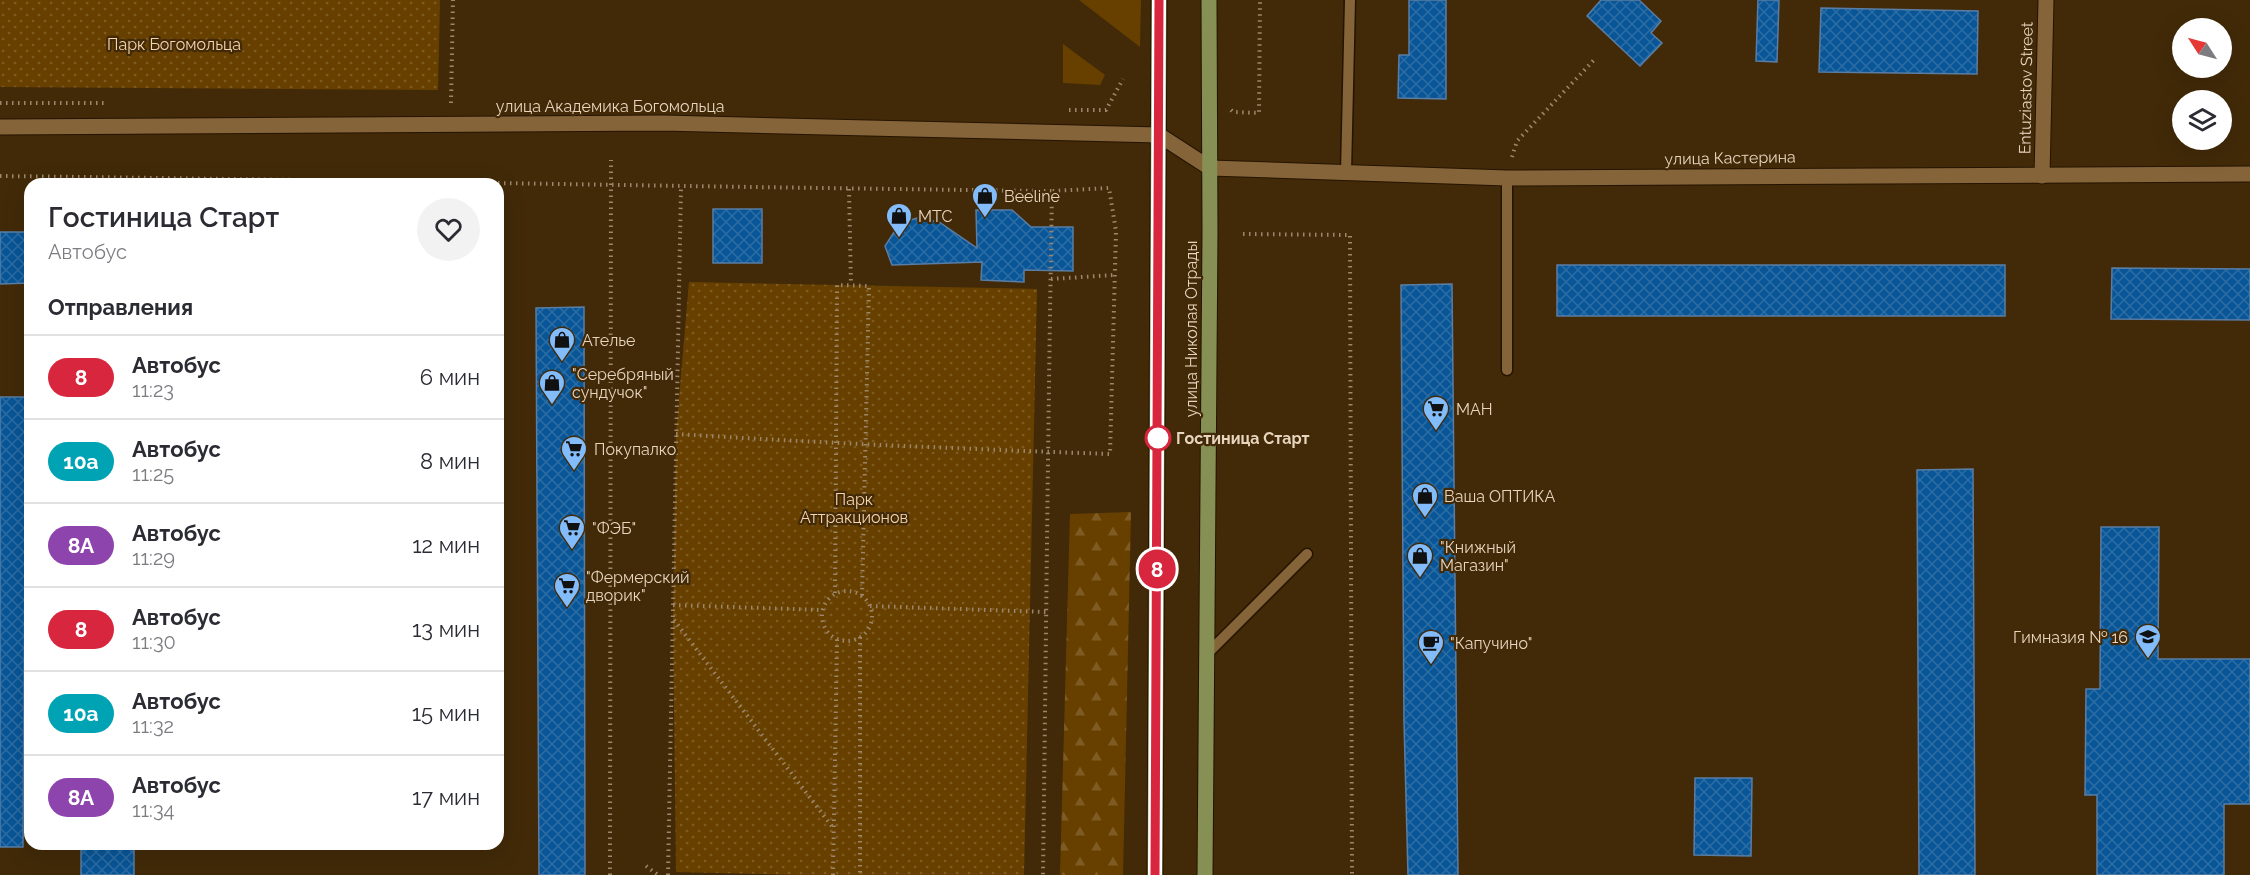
<!DOCTYPE html>
<html lang="ru">
<meta charset="utf-8">
<style>
:root{--surface:#fff;--page:#f2f2f3;--text:#2b2b33;--muted:#7c7c81;--line:#e1e1e2}
body{margin:0;font-family:Raleway,sans-serif;background:var(--page);color:var(--text);height:100vh;display:flex;flex-direction:column;font-size:22px;white-space:nowrap}
*{box-sizing:border-box;margin:0}
p{font-size:20px;color:var(--muted)}
.icon{flex:none;width:33px;height:33px;fill:none;stroke:currentColor;stroke-width:2;stroke-linecap:round;stroke-linejoin:round}
.map{position:relative;flex:1;overflow:hidden}
.drawer{position:absolute;left:24px;top:178px;width:480px;height:672px;display:flex;flex-direction:column;background:var(--surface);border-radius:18px;box-shadow:0 6px 24px #0002}
.drawer>*{flex:none}
.badge{padding:0 12px;border-radius:20px;font-size:21px;line-height:39px}
.needle{width:39px;rotate:306deg}
.controls{position:absolute;left:2172px;top:18px;display:grid;gap:12px}
.controls a{display:grid;place-items:center;width:60px;height:60px;border-radius:50%;background:var(--surface);box-shadow:0 6px 24px #0002;font-size:30px}
.map>.badge{position:absolute;translate:-50% -50%;box-shadow:0 0 0 3px #fff}
h2{padding:0 24px;font-size:22px;line-height:54px}
.round{display:grid;place-items:center;flex:none;width:63px;height:63px;border-radius:32px;background:var(--page)}
.summary{display:flex;align-items:center;justify-content:space-between;height:102px;padding:0 24px}
h1{font-size:28px;font-weight:600;line-height:45px}
ul{padding:0;list-style:none}
li{display:flex;align-items:center;gap:18px;height:84px;padding:0 24px;border-top:2px solid var(--line)}
li div{flex:1}
li b{display:block;font-size:22px}
li em{font-style:normal}
li .badge{min-width:66px;font-weight:700;text-align:center}
.map>svg:first-child{display:block}
.grass{fill:#674000}
.forest{fill:url(#forest-firs)}
.park{fill:url(#park-dots)}
.building{fill:url(#building-cross-hatch);stroke:#5a7da4;stroke-width:1.5}
.lines{fill:none;stroke-linecap:round;stroke-linejoin:round}
.lane-casing{stroke:#241400;stroke-width:13}
.street-casing{stroke:#241400;stroke-width:17}
.secondary-casing{stroke:#241400;stroke-width:17}
.primary-casing{stroke:#241400;stroke-width:17}
.path{stroke:#9d876c;stroke-width:4;stroke-dasharray:1.5 4.5;stroke-linecap:butt}
.lane{stroke:#86643a;stroke-width:10}
.street{stroke:#86643a;stroke-width:15}
.secondary{stroke:#86643a;stroke-width:15}
.primary{stroke:#868f54;stroke-width:15}
.line-casing{stroke:#fff;stroke-width:14}
.line{stroke:#d7263d;stroke-width:9}
.stop-dot{fill:#fff;stroke:#d7263d;stroke-width:3}
.labels{text-anchor:middle;dominant-baseline:central;stroke-width:4.5;stroke-linejoin:round;paint-order:stroke}
.park-label{font-size:16px;fill:#f5d5ad;stroke:#422a08}
.street-label{font-size:16px;fill:#e8d5bf;stroke:#422a08}
.poi-label{font-size:16px;fill:#e8d5bf;stroke:#422a08;text-anchor:start}
.stop-label{font-size:16px;font-weight:bold;fill:#e8d5bf;stroke:#422a08;text-anchor:start}
</style>
<div class="map">
<svg width="2250" height="875" viewBox="0 0 2250 875">
<defs>
<pattern id="forest-firs" width="22" height="20" patternUnits="userSpaceOnUse" patternTransform="scale(1.5)"><rect width="22" height="20" fill="#674000"/><path d="M5 1l3.5 6h-7zM16 11l3.5 6h-7z" fill="#7d5b23"/></pattern>
<pattern id="park-dots" width="8" height="8" patternUnits="userSpaceOnUse" patternTransform="scale(1.5)"><rect width="8" height="8" fill="#674000"/><path d="M2 2h.1M6 6h.1" fill="none" stroke="#7d5b23" stroke-width="1.8" stroke-linecap="round"/></pattern>
<pattern id="building-cross-hatch" width="8" height="8" patternUnits="userSpaceOnUse" patternTransform="scale(1.5)"><rect width="8" height="8" fill="#085597"/><path d="M0 0l8 8M0 8l8-8" fill="none" stroke="#2c6da4"/></pattern>
</defs>
<rect width="100%" height="100%" fill="#422a08"/>
<g class="grass">
<path d="M1079,0H1141L1140,47Z"/>
<path d="M1063,44L1105,75L1100,85L1063,83Z"/>
</g>
<path class="forest" d="M1131,512L1123,875H1060L1070,514Z"/>
<g class="park">
<path d="M0,0H440L438,90L0,87Z"/>
<path d="M689,282L1037,289L1024,875H802L676,872L673,619L676,434Z"/>
</g>
<g class="building">
<path d="M1409,0H1446V99L1398,98L1399,55H1409Z"/>
<path d="M1601,0H1639L1661,21L1651,33L1662,43L1640,66L1587,16Z"/>
<path d="M1758,0H1779L1777,62L1756,61Z"/>
<path d="M1821,8L1978,11L1977,74L1819,72Z"/>
<rect x="713" y="209" width="49" height="54"/>
<path d="M976,210H1012L1031,227H1073V271L1024,270V282L981,280L982,262L892,265L885,246L896,229L905,222L917,218L939,222L977,248Z"/>
<path d="M0,232H30V283L0,284Z"/>
<rect x="1557" y="265" width="448" height="51"/>
<path d="M2112,268L2250,269V320L2111,319Z"/>
<path d="M1452,284L1458,875H1408L1404,721L1401,285Z"/>
<path d="M584,307L585,875H539L536,308Z"/>
<path d="M0,397H26L23,847H0Z"/>
<path d="M1973,469L1975,875H1919L1917,470Z"/>
<path d="M2101,527H2159L2158,659H2250V804H2224V875H2097V795H2085L2086,689H2100Z"/>
<path d="M1695,778H1752L1751,856L1694,855Z"/>
<rect x="81" y="844" width="53" height="31"/>
</g>
<g class="lines">
<defs>
<g id="lane">
<path d="M1346,173L1350,0"/>
<path d="M1507,370V178"/>
<path d="M1207,654L1307,554"/>
</g>
<g id="street">
<path d="M1210,168L1507,178L2250,174"/>
<path d="M2042,176L2046,0"/>
</g>
<path id="secondary" d="M0,127L663,123L1159,135L1210,168"/>
<g id="primary">
<path d="M1155,875L1159,0"/>
<path d="M1205,875L1210,232L1209,0"/>
</g>
</defs>
<use href="#lane" class="lane-casing"/>
<use href="#street" class="street-casing"/>
<use href="#secondary" class="secondary-casing"/>
<use href="#primary" class="primary-casing"/>
<g class="path">
<path d="M0,103H107"/>
<path d="M451,103L453,0"/>
<path d="M1069,110H1106L1123,79"/>
<path d="M1231,110L1233,112L1259,113L1260,0"/>
<path d="M1512,157L1517,141L1594,60"/>
<path d="M0,176C351,180 702,187 1052,191"/>
<path d="M849,189L851,285"/>
<path d="M1243,234L1350,235L1352,875"/>
<path d="M1051,279L1114,275"/>
<path d="M676,434C821,443 965,449 1110,454L1116,231L1109,188L1052,191C1048,419 1046,647 1043,875"/>
<circle cx="847" cy="616" r="25"/>
<path d="M835,593L837,285L869,286L862,597"/>
<path d="M673,605L822,610"/>
<path d="M870,606L1047,612"/>
<path d="M674,620L834,829"/>
<path d="M860,637V875"/>
<path d="M646,866L658,875"/>
<path d="M610,875L611,160"/>
<path d="M668,875L681,187"/>
<path d="M833,875L837,639"/>
</g>
<use href="#lane" class="lane"/>
<use href="#street" class="street"/>
<use href="#secondary" class="secondary"/>
<use href="#primary" class="primary"/>
</g>
<g class="lines">
<defs>
<path id="line" d="M1155,875L1159,0"/>
</defs>
<use href="#line" class="line-casing"/>
<use href="#line" class="line"/>
</g>
<defs>
<symbol id="shop-pin" viewBox="-11 -11 22 30"><path d="M0 17L-7.5 6A9.5 9.5 0 1 1 7.5 6Z" fill="#83bcfb" stroke="#422a08"/><path d="M-5-2.5h2.3a2.7 3.5 0 0 1 5.4 0H5L5.5 6h-11ZM-1.5-2.5h3a1.5 2.3 0 0 0-3 0Z" fill="#111"/></symbol>
<symbol id="supermarket-pin" viewBox="-11 -11 22 30"><path d="M0 17L-7.5 6A9.5 9.5 0 1 1 7.5 6Z" fill="#83bcfb" stroke="#422a08"/><path d="M-6-5.5h2.5l.6 2H6L4.5 2H-2.5L-4.4-4H-6ZM-1.5 3.2a1.3 1.3 0 1 0 .1 0ZM3 3.2a1.3 1.3 0 1 0 .1 0Z" fill="#111"/></symbol>
<symbol id="school-pin" viewBox="-11 -11 22 30"><path d="M0 17L-7.5 6A9.5 9.5 0 1 1 7.5 6Z" fill="#83bcfb" stroke="#422a08"/><path d="M0-5L7-2L0 1L-7-2ZM-4 1L0 2.5L4 1V4Q0 6-4 4Z" fill="#111"/></symbol>
<symbol id="cafe-pin" viewBox="-11 -11 22 30"><path d="M0 17L-7.5 6A9.5 9.5 0 1 1 7.5 6Z" fill="#83bcfb" stroke="#422a08"/><path d="M-5.5-4.5H6V0H3Q3 3.5 0 3.5H-2.5Q-5.5 3.5-5.5 0ZM3-3.2v2h1.7v-2ZM-6 4.5H4V6H-6Z" fill="#111"/></symbol>
</defs>
<g fill-rule="evenodd">
<use href="#shop-pin" x="970" y="181" width="30" height="40"/>
<use href="#shop-pin" x="884" y="201" width="30" height="40"/>
<use href="#shop-pin" x="547" y="325" width="30" height="40"/>
<use href="#shop-pin" x="537" y="368" width="30" height="40"/>
<use href="#supermarket-pin" x="1421" y="394" width="30" height="40"/>
<use href="#supermarket-pin" x="559" y="434" width="30" height="40"/>
<use href="#shop-pin" x="1410" y="481" width="30" height="40"/>
<use href="#supermarket-pin" x="557" y="513" width="30" height="40"/>
<use href="#shop-pin" x="1405" y="541" width="30" height="40"/>
<use href="#supermarket-pin" x="552" y="571" width="30" height="40"/>
<use href="#school-pin" x="2133" y="622" width="30" height="40"/>
<use href="#cafe-pin" x="1416" y="628" width="30" height="40"/>
</g>
<circle class="stop-dot" cx="1158" cy="438" r="12"/>
<g class="labels">
<g class="park-label">
<text x="174" y="44">Парк Богомольца</text>
<text x="854" y="499">Парк<tspan x="854" dy="18">Аттракционов</tspan></text>
</g>
<g class="street-label">
<text transform="translate(2026 88) rotate(-89)">Entuziastov Street</text>
<text x="610" y="106">улица Академика Богомольца</text>
<text transform="translate(1730 158) rotate(-1)">улица Кастерина</text>
<text transform="translate(1191 329) rotate(-90)">улица Николая Отрады</text>
</g>
<g class="poi-label">
<text x="1004" y="196">Beeline</text>
<text x="918" y="216">МТС</text>
<text x="582" y="340">Ателье</text>
<text x="572" y="374">"Серебряный<tspan x="572" dy="18">сундучок"</tspan></text>
<text x="1456" y="409">МАН</text>
<text x="594" y="449">Покупалко</text>
<text x="1444" y="496">Ваша ОПТИКА</text>
<text x="592" y="528">"ФЭБ"</text>
<text x="1440" y="547">"Книжный<tspan x="1440" dy="18">Магазин"</tspan></text>
<text x="586" y="577">"Фермерский<tspan x="586" dy="18">дворик"</tspan></text>
<text x="2128" y="637" text-anchor="end">Гимназия № 16</text>
<text x="1450" y="643">"Капучино"</text>
</g>
<g class="stop-label">
<text x="1176" y="438">Гостиница Старт</text>
</g>
</g>
</svg>
<div class="controls">
<a><svg class="needle" viewBox="-14 -14 28 28"><path d="M0-13l5 13h-10z" fill="#e53935"/><path d="M0 13l5-13h-10z" fill="#7c7c81"/></svg></a>
<a><svg class="icon" aria-label="layers" viewBox="0 0 24 24"><path d="M12 4l9 5-9 5-9-5zM3 14l9 5 9-5"/></svg></a>
</div>
<b class="badge" style="left:1157px;top:569px;background:#d7263d;color:#fff">8</b>
<section class="drawer">
<div class="summary"><div><h1>Гостиница Старт</h1><p>Автобус</p></div><a class="round"><svg class="icon" aria-label="heart" viewBox="0 0 24 24"><path d="M12 20l-8-8c-3-5 5-10 8-4 3-6 11-1 8 4z"/></svg></a></div>
<h2>Отправления</h2>
<ul>
<li><span class="badge" style="background:#d7263d;color:#fff">8</span><div><b>Автобус</b><p>11:23</p></div><em>6 мин</em></li>
<li><span class="badge" style="background:#00a3b4;color:#fff">10а</span><div><b>Автобус</b><p>11:25</p></div><em>8 мин</em></li>
<li><span class="badge" style="background:#8e44ad;color:#fff">8А</span><div><b>Автобус</b><p>11:29</p></div><em>12 мин</em></li>
<li><span class="badge" style="background:#d7263d;color:#fff">8</span><div><b>Автобус</b><p>11:30</p></div><em>13 мин</em></li>
<li><span class="badge" style="background:#00a3b4;color:#fff">10а</span><div><b>Автобус</b><p>11:32</p></div><em>15 мин</em></li>
<li><span class="badge" style="background:#8e44ad;color:#fff">8А</span><div><b>Автобус</b><p>11:34</p></div><em>17 мин</em></li>
</ul>
</section>
</div>
